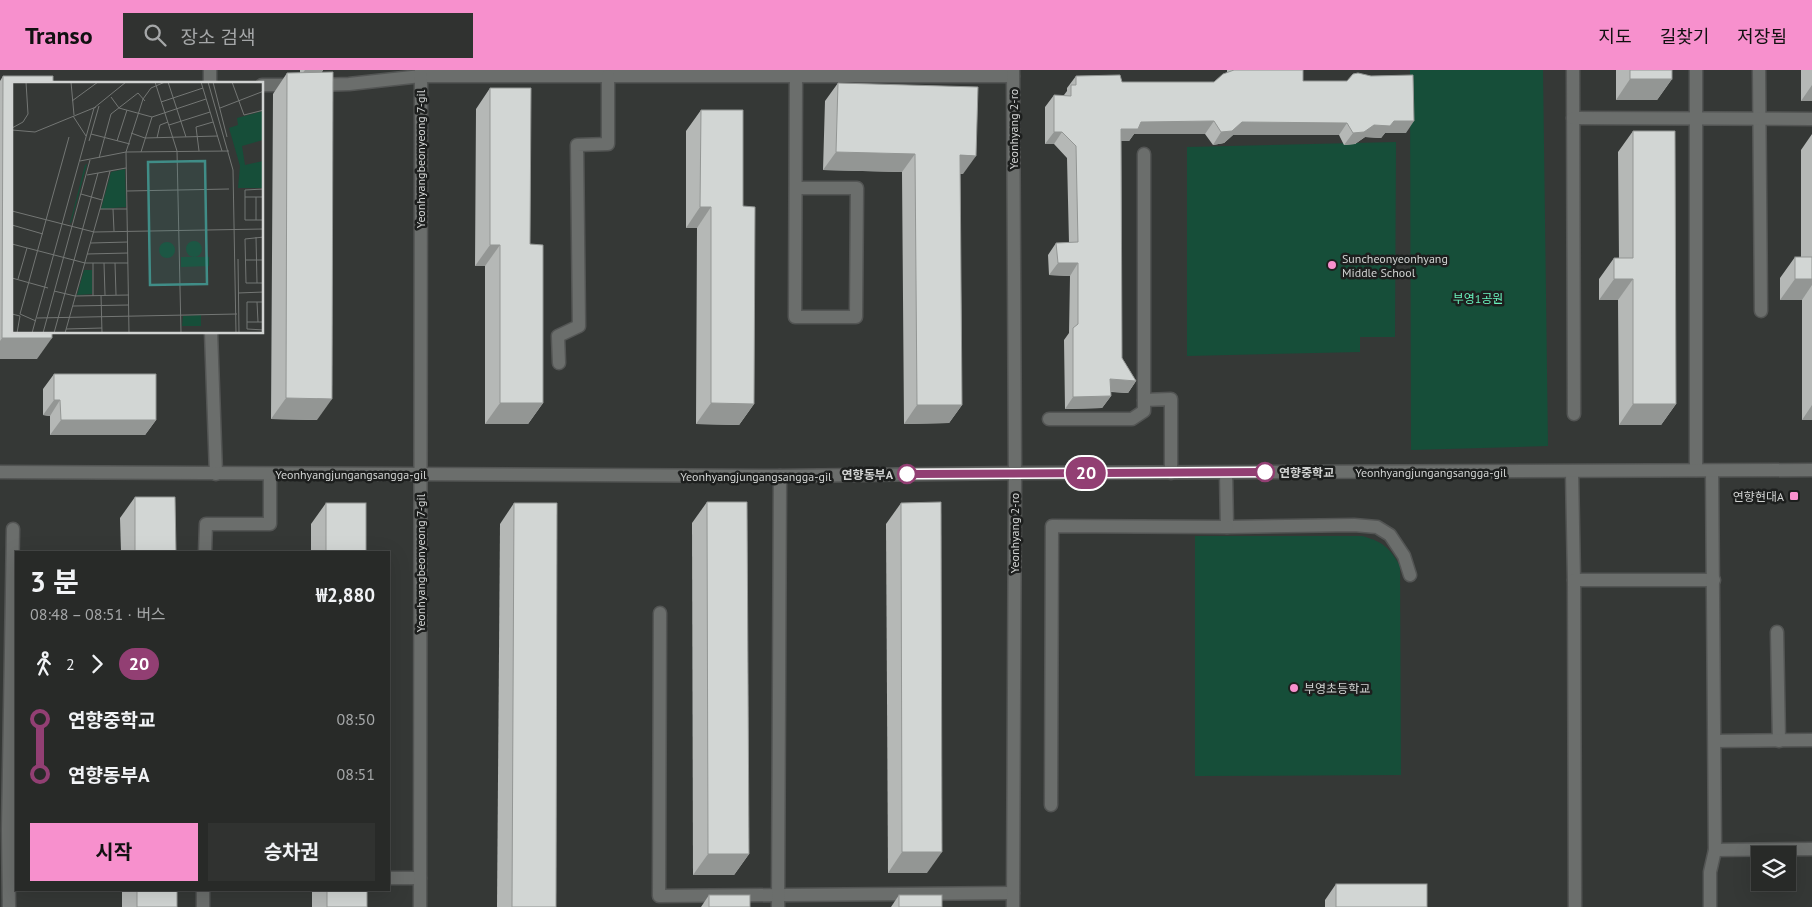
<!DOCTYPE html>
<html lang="ko">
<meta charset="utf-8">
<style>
:root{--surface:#282a28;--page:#303230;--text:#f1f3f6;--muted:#a5a7a8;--line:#444645;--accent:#f790cd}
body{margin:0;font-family:"PT Sans","Noto Sans KR",sans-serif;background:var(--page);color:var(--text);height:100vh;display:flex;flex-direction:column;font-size:19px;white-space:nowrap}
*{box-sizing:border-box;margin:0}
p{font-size:16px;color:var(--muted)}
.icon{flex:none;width:28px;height:28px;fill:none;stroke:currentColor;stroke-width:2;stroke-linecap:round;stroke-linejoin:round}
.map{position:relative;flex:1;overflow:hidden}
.side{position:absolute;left:15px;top:481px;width:375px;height:340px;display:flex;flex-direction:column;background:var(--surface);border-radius:0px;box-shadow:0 5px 20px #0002,0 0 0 1px var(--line)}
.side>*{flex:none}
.badge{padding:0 10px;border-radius:16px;font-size:18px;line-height:32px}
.buttons{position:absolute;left:1751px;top:776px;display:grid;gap:10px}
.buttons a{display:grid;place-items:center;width:45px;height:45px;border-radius:0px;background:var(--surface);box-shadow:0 5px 20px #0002,0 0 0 1px var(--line);font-size:25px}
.map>.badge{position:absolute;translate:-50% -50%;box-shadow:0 0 0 2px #fff}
.legs{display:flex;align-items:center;gap:8px;height:55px;padding:0 15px;font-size:16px}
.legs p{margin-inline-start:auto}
.head{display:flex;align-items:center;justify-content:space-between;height:85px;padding:0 15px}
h1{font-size:28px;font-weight:700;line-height:38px}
.cta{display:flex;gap:10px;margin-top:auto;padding:10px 15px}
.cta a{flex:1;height:58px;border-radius:0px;background:var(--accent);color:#111;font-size:20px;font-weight:700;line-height:58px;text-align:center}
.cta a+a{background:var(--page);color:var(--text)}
ul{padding:0 15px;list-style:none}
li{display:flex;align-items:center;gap:18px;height:55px;font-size:19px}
li i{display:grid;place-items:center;width:8px;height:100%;margin:0 6px;background:currentColor}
li i::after{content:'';width:12px;height:12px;margin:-6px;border:4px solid;border-radius:50%;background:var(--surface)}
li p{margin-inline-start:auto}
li:first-child i{background:linear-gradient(#0000 50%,currentColor 0)}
li:last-child i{background:linear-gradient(currentColor 50%,#0000 0)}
header{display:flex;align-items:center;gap:30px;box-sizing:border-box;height:70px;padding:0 25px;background:var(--accent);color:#111}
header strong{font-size:24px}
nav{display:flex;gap:28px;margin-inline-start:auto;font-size:18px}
.search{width:350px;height:45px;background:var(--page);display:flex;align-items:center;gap:12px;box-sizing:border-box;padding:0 18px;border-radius:0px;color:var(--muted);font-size:19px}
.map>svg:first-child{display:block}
.green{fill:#164e39}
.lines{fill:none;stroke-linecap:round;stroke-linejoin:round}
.service-casing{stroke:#535554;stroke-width:15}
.minor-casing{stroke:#535554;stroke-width:15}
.tertiary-casing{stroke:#535554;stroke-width:15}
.service{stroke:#6b6e6c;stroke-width:12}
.minor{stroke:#6b6e6c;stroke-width:12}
.tertiary{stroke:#6b6e6c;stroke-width:12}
.wall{fill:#b5b8b6}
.shaded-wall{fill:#939694}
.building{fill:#d2d6d4;stroke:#939694}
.line-1-casing{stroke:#fff;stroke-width:11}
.line-1{stroke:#923f73;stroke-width:8}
.poi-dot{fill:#f790cd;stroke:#1d1f1e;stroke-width:2}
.stop-1-dot{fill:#fff;stroke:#923f73;stroke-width:2.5}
.labels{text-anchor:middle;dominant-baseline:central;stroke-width:5;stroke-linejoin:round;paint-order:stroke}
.street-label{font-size:12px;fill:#d1d3d2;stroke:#1d1f1e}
.poi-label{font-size:12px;fill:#d1d3d2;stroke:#1d1f1e;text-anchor:start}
.park-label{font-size:12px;fill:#6af3bd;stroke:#1d1f1e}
.stop-label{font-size:12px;font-weight:bold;fill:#d1d3d2;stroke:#1d1f1e;text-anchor:start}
.inset-road{fill:none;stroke:#737674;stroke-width:1}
.view{fill:#408d87;fill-opacity:0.15;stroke:#408d87;stroke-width:2.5}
.inset-edge{fill:none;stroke:#d1d3d2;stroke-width:2.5}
</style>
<header>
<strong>Transo</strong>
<div class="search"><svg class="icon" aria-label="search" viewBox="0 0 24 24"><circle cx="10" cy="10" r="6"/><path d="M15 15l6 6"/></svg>장소 검색</div>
<nav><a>지도</a><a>길찾기</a><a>저장됨</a></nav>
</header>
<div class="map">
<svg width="1812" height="837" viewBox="0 0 1812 837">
<rect width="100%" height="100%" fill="#353836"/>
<g class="green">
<path d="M1410,0H1543L1548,376L1411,380Z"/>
<path d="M1396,72L1395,267H1360V282L1187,286V77Z"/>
<path d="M1195,466H1362C1383,472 1389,477 1400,496L1401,705L1195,706Z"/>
</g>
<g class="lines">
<defs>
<g id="service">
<path d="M210,0V14"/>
<path d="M1573,0L1574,344"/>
<path d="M1759,0L1761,241"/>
<path d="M796,6L795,247H856L857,118H796"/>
<path d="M262,15H296"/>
<path d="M316,15L349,14L421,6H1013"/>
<path d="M1573,48L1812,49"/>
<path d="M211,262L216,404"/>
<path d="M559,293L558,266L579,256L577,75L608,74V6"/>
<path d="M1144,330L1171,329V403"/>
<path d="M1049,349H1132L1144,341V84"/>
<path d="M1696,400V0"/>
<path d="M1572,402L1574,510"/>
<path d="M1226,403L1227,457L1354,455L1377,457L1390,465L1404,486L1410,505"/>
<path d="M205,482L206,454H270V404"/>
<path d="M660,543L659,826L1013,823"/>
<path d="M1777,562L1779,671"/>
<path d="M1715,671L1812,670"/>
<path d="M1051,735L1052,456L1227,457"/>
<path d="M1715,780L1812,779"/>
<path d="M389,808H420"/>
<path d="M9,837L8,760L13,459"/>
<path d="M203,837V820"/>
<path d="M778,837L780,406"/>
<path d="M1575,837L1574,510H1714"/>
<path d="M1710,837V802L1715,780L1712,401"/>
</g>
<path id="minor" d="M420,837L421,0"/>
<g id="tertiary">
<path d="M1013,0L1015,403L1013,837"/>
<path d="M0,402L780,406L1015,403L1812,400"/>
</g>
</defs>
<use href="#service" class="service-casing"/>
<use href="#minor" class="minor-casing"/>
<use href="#tertiary" class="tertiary-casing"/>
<use href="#service" class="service"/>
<use href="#minor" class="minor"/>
<use href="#tertiary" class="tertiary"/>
</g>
<g class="wall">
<path d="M300,0H323L322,2L317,350L271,349L273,24L287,3H300Z"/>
<path d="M1227,0H1303V11L1406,63H1385L1381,68L1365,67L1355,74L1344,75L1339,65H1233L1224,73L1213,75L1205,64H1134L1129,71H1121L1122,288L1136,311L1128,323L1111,322V326L1102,338L1065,339L1064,270L1069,263L1070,206L1049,205L1048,185L1056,173H1069L1067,88L1054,74H1045V37L1054,25H1064L1067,21V18L1076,6L1122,12H1214L1227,3Z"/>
<path d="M1616,0H1672V9L1657,30H1616Z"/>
<rect x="1801" y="0" width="11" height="31"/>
<path d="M3,6L37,289H0V11Z"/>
<path d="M838,13L963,104H960L962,335L949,353L904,354L902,102L823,100L825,31Z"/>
<path d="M490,18L530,174L543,333L528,354H485V196H475L476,39Z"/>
<path d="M701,40L743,136L754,334L739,355L696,354L697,158H686V61Z"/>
<path d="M1633,61L1676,334L1661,355H1619L1618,230H1599V209L1614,188H1619L1618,82Z"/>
<path d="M1812,64V350H1802V230H1780V208L1795,187H1801V80Z"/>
<path d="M54,304L156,350L145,365H50V346L43,345V319Z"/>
<path d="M135,427L176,482H121L120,448Z"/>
<path d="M707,432L749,784L734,805H693L692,453Z"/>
<path d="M326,433L366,482H311V454Z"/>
<path d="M514,433L556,837H497L500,454Z"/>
<path d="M901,433L927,803H888L886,454Z"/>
<path d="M1336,814L1427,837H1325V830Z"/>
<rect x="122" y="820" width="55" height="17"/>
<rect x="312" y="820" width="55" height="17"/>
<path d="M709,825L750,837H701Z"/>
<path d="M899,825L942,837H891Z"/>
</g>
<g class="shaded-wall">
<path d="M305,0H323L319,6H300Z"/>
<path d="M1630,9H1672L1657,30H1616Z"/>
<path d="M1812,15V31H1801Z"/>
<path d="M1214,51L1205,64H1134L1129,71H1113L1121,59L1141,52Z"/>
<path d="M1394,51H1414L1406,63H1385L1381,68L1365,67L1355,74L1344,75L1353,63L1374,55Z"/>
<path d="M1242,52L1347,53L1339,65H1233L1224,73L1213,75L1221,62Z"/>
<path d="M1054,62H1062L1054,74H1045Z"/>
<path d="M836,82L915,84L902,102L823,100Z"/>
<path d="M960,85L976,86L963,104L947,103Z"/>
<path d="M700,137H711L697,158H686Z"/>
<path d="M490,175H500L485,196H475Z"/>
<path d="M1058,193H1078L1070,206L1049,205Z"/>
<path d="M1614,209H1633L1618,230H1599Z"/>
<path d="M1795,209H1812V215L1802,230H1780Z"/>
<path d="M2,268H52L37,289H0V271Z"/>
<path d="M1110,309L1136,311L1128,323L1102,321Z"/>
<path d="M1111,326L1102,338L1065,339L1073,327Z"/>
<path d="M286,328L332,329L317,350L271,349Z"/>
<path d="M54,330H60L50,346L43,345Z"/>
<path d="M500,333H543L528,354H485Z"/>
<path d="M711,333L754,334L739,355L696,354Z"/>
<path d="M1633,334H1676L1661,355H1619Z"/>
<path d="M917,335H962L949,353L904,354Z"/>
<path d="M1812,335V350H1802Z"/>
<path d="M61,350H156L145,365H50Z"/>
<path d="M902,782H942L927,803H888Z"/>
<path d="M708,784H749L734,805H693Z"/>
</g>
<g class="building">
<path d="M1234,0H1303V11H1347L1353,4L1358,3L1371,6L1413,5L1414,51H1394L1390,56L1374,55L1364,62L1353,63L1347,53L1242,52L1232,61L1221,62L1214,51L1141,52L1138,59H1121L1122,288L1136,311L1110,309L1111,326L1073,327V258L1078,254V193H1058L1056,173L1078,172L1076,76L1062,62H1054V25L1071,26V15H1076V6L1120,5L1122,12H1214L1223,4Z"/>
<rect x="1630" y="0" width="42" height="9"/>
<path d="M333,2L332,329L286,328L287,3Z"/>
<path d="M3,6H53V14H14V262H52V268H2Z"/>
<path d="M838,13L978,17L976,86L960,85L962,335H917L915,84L836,82Z"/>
<path d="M490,18H531L530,174L543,175V333H500V175H490Z"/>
<path d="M701,40H743V136L755,137L754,334L711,333V137H700Z"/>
<path d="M1633,61H1675L1676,334H1633V209H1614V188H1633Z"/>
<rect x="1795" y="187" width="17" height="22"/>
<path d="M54,304H156V350H61L60,330H54Z"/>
<path d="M135,427H175L176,482H135Z"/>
<path d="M707,432H747L749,784H708Z"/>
<path d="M941,432L942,782H902L901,433Z"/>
<rect x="326" y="433" width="40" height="49"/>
<path d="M514,433H557L556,837H512Z"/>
<rect x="1336" y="814" width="91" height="23"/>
<rect x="137" y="820" width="40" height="17"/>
<rect x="327" y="820" width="40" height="17"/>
<rect x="709" y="825" width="41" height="12"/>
<rect x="899" y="825" width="43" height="12"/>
</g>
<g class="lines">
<defs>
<path id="line-1" d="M907,404L1265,402"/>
</defs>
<use href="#line-1" class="line-1-casing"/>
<use href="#line-1" class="line-1"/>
</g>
<g class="poi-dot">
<circle cx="1332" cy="195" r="5"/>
<rect x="1789" y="421" width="10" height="10" rx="2.5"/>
<circle cx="1294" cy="618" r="5"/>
</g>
<g class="stop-1-dot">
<circle cx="1265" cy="402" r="9"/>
<circle cx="907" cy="404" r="9"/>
</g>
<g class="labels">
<g class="street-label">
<text transform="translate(1013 59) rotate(-90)">Yeonhyang 2-ro</text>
<text transform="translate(420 89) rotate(-90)">Yeonhyangbeonyeong 7-gil</text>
<text x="1431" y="402">Yeonhyangjungangsangga-gil</text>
<text x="351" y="404">Yeonhyangjungangsangga-gil</text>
<text x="756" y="406">Yeonhyangjungangsangga-gil</text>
<text transform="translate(1014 463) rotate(-90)">Yeonhyang 2-ro</text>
<text transform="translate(420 493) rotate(-90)">Yeonhyangbeonyeong 7-gil</text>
</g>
<g class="poi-label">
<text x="1342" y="188">Suncheonyeonhyang<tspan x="1342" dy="14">Middle School</tspan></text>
<text x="1784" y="426" text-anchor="end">연향현대A</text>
<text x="1304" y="618">부영초등학교</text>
</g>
<g class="park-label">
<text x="1478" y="228">부영1공원</text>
</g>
<g class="stop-label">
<text x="1279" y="402">연향중학교</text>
<text x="893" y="404" text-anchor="end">연향동부A</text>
</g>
</g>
<g transform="translate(12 12)">
<rect width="251" height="251" fill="#353836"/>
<path d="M251,29V58L230,64L233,83L251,79V106H226L228,84L217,46L226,43L225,36ZM75,82L59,141H58L73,83ZM113,87L114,125L89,127L99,90ZM174 167a8 8 0 1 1 16 0a8 8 0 1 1-16 0ZM147 168a8 8 0 1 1 16 0a8 8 0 1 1-16 0ZM169,175H197V184L169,185ZM72,188H80V212L65,213ZM189,233V244H170L171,234Z" fill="#164e39"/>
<path class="inset-road" d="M59,0L62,33M143,0L165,69L169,251M156,0L174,55M189,0L210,69M196,0L221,88L224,251M201,0L215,55M220,0L232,33L252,28M99,15L107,26L140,35L194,17M60,19L86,0M149,20L191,6M208,26L252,9M61,34L74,54M157,43L198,30M0,46L11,40L16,32L14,0M0,48L23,50L84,25M119,51L133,56L206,54M79,52L118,62M145,56L148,43L156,40M77,59L87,24M105,59L115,28M187,69L184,45L201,40M129,70L140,35M87,76L99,32L126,11L133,19M68,79L114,70L217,69M75,93L114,86M252,107L233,108V138H252M115,109L217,107M69,112L90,118M233,115H252M244,115V138M88,127L98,89M101,127L102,149M0,129L82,150L252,147M0,143L31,152M244,155L245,201M252,155L233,157L234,201H252M79,161L116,160M0,162L73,181H116M75,172L116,171M226,177L227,251M234,178H252M81,181V214M92,181L93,213M103,181L104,213M0,196L36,206M6,197L15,166M42,209L63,214L117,213M226,211L252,210M89,213L90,251M245,220L246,240M252,220H235V247L252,248M61,224L117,223M0,232L8,234L5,251M25,236L225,232M24,239L8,232L57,55M235,240H252M54,247L90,246M20,251L82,26L114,0M31,251L78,78M42,251L86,91M53,251L88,127H115M117,251L114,70L131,17L139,6L153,0"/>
<path class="view" d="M193,79L195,202L138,203L136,80Z"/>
<rect width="251" height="251" class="inset-edge"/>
</g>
</svg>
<div class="buttons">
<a><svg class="icon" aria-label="layers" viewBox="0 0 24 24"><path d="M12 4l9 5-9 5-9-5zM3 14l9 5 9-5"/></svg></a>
</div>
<b class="badge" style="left:1086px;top:403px;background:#923f73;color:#fff">20</b>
<section class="side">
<div class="head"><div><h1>3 분</h1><p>08:48 – 08:51 · 버스</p></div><b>₩2,880</b></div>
<div class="legs"><svg class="icon" aria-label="walk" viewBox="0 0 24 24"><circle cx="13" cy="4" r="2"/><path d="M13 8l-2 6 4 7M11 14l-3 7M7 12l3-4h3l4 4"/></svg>2<svg class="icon" aria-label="forward" viewBox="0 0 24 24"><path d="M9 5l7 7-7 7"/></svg><b class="badge" style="background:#923f73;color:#fff">20</b></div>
<ul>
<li><i style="color:#923f73"></i><b>연향중학교</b><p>08:50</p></li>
<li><i style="color:#923f73"></i><b>연향동부A</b><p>08:51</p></li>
</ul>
<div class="cta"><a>시작</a><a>승차권</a></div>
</section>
</div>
